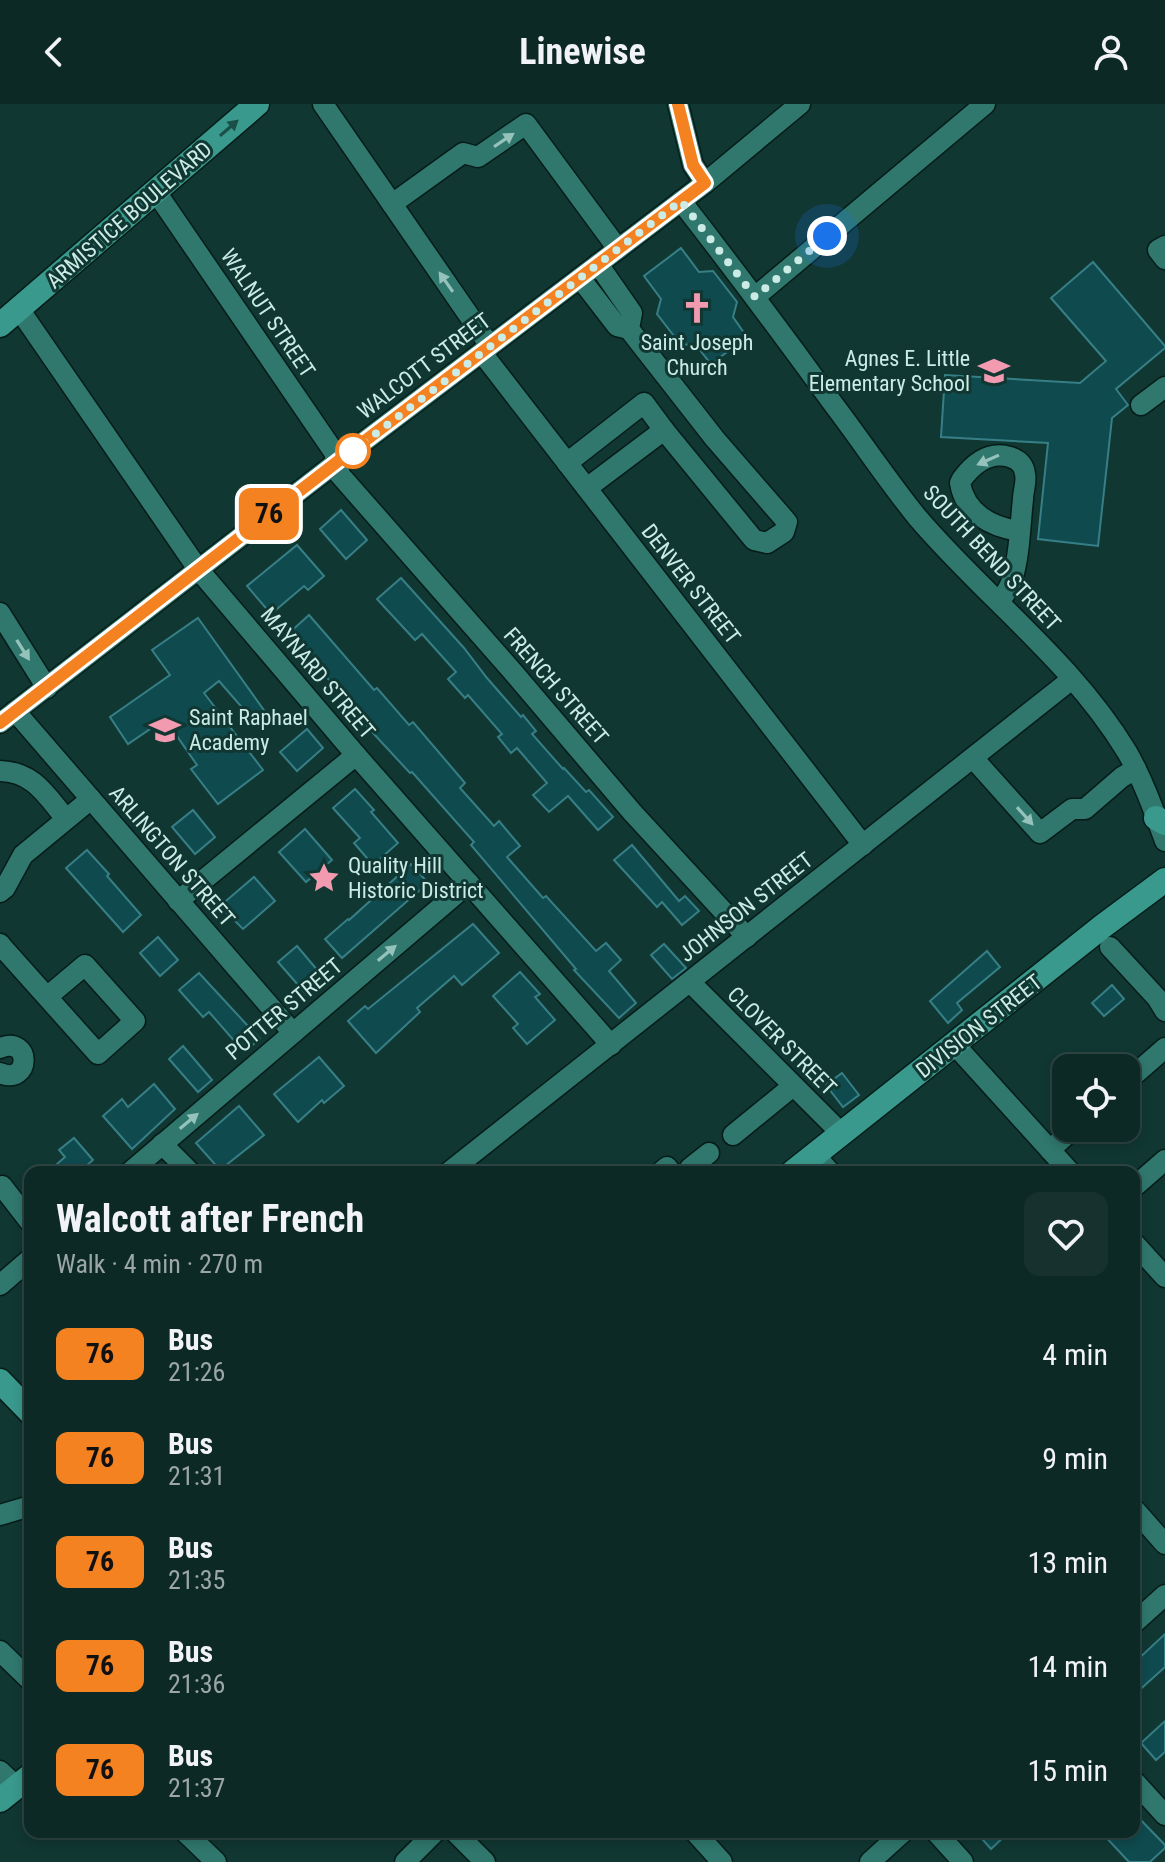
<!DOCTYPE html>
<meta charset="utf-8">
<style>
:root{--surface:#0d2926;--page:#16312e;--text:#f1f3f6;--muted:#9aa6a7;--line:#2d4543}
body{margin:0;font-family:"Roboto Condensed",sans-serif;background:var(--page);color:var(--text);height:100vh;display:flex;flex-direction:column;font-size:30px;white-space:nowrap}
*{box-sizing:border-box;margin:0}
p{font-size:26px;color:var(--muted)}
.icon{flex:none;width:44px;height:44px;fill:none;stroke:currentColor;stroke-width:2;stroke-linecap:round;stroke-linejoin:round}
.map{position:relative;flex:1;overflow:hidden}
.side{position:absolute;left:24px;top:1062px;width:1116px;height:672px;display:flex;flex-direction:column;background:var(--surface);border-radius:16px;box-shadow:0 4px 12px #0003,0 0 0 2px var(--line)}
.side>*{flex:none}
.badge{padding:0 16px;border-radius:12px;font-size:28px;line-height:52px}
.buttons{position:absolute;left:1052px;top:950px;display:grid;gap:16px}
.buttons a{display:grid;place-items:center;width:88px;height:88px;border-radius:16px;background:var(--surface);box-shadow:0 4px 12px #0003,0 0 0 2px var(--line);font-size:40px}
.you{position:absolute;width:40px;height:40px;margin:-20px;border:6px solid #fff;border-radius:50%;background:#1a73e8;box-shadow:0 0 0 12px #1a73e833}
.map>.badge{position:absolute;translate:-50% -50%;box-shadow:0 0 0 4px #fff}
.round{display:grid;place-items:center;flex:none;width:84px;height:84px;border-radius:16px;background:var(--page)}
.summary{display:flex;align-items:center;justify-content:space-between;height:136px;padding:0 32px}
h1{font-size:38px;font-weight:700;line-height:60px}
ul{padding:0;list-style:none}
li{display:flex;align-items:center;gap:24px;height:104px;padding:0 32px}
li div{flex:1}
li b{display:block;font-size:30px}
li em{font-style:normal}
li .badge{min-width:88px;font-weight:700;text-align:center}
header{display:flex;justify-content:space-between;align-items:center;height:104px;padding:0 32px;background:var(--surface);font-size:36px;font-weight:700}
.map>svg:first-child{display:block}
.building{fill:#0f4a4f;stroke:#377f86;stroke-width:2}
.lines{fill:none;stroke-linecap:round;stroke-linejoin:round}
.minor-casing{stroke:#061c19;stroke-width:23}
.major-casing{stroke:#061c19;stroke-width:27}
.minor{stroke:#30776d;stroke-width:20}
.major{stroke:#39998c;stroke-width:24}
.oneway{fill:#1b5048}
.oneway2{fill:#95c3bc}
.line-casing{stroke:#fff;stroke-width:18}
.line{stroke:#f58220;stroke-width:12}
.walk{stroke:#cbece6;stroke-width:8;stroke-dasharray:0 14.4}
.stop-dot{fill:#fff;stroke:#f58220;stroke-width:4}
.labels{text-anchor:middle;dominant-baseline:central;stroke-width:6;stroke-linejoin:round;paint-order:stroke}
.street-label{font-size:22px;fill:#cbece6;stroke:#113732}
.poi-label{font-size:22px;fill:#cbece6;stroke:#113732;text-anchor:start}
</style>
<header><svg class="icon" aria-label="back" viewBox="0 0 24 24"><path d="M15 5l-7 7 7 7"/></svg>Linewise<svg class="icon" aria-label="person" viewBox="0 0 24 24"><circle cx="12" cy="8" r="4"/><path d="M4 21q1-7 8-7t8 7"/></svg></header>
<div class="map">
<svg width="1165" height="1758" viewBox="0 0 1165 1758">
<rect width="100%" height="100%" fill="#113732"/>
<g class="building">
<path d="M681,144L699,168L713,167L737,198L733,213L747,233L711,260L695,240L681,241L657,210L661,195L644,172Z"/>
<path d="M1093,158L1165,242V244L1116,285L1128,301L1112,314L1098,442L1038,435L1048,339L941,333L945,271L1080,279L1106,257L1051,194Z"/>
<path d="M341,406L367,436L346,455L320,425Z"/>
<path d="M297,441L324,472L308,486L304,482L271,510L247,482Z"/>
<path d="M401,474L464,544L487,574L521,613L523,611L536,627L532,630L563,665L564,664L586,688L589,686L613,713L598,726L568,692L549,708L533,691L547,679L517,644L511,649L498,633L502,630L468,591L465,594L448,575L456,568L422,530L415,536L377,495Z"/>
<path d="M309,511L374,586L377,584L409,621L413,618L465,679L460,684L494,722L499,717L520,742L507,753L543,794L546,792L596,847L606,839L621,856L609,867L636,899L619,914L574,866L576,865L471,741L474,738L412,668L410,669L373,629L352,605L354,604L288,530Z"/>
<path d="M198,514L271,616L260,624L219,577L204,589L263,666L218,700L191,665L197,661L165,615L128,640L110,613L170,571L152,546Z"/>
<path d="M307,625L323,644L297,667L280,648Z"/>
<path d="M355,685L374,706L371,708L398,739L373,761L354,739L360,734L333,704Z"/>
<path d="M193,706L215,733L195,750L172,723Z"/>
<path d="M305,725L332,756L306,778L279,748Z"/>
<path d="M632,741L679,797L685,792L699,807L682,821L662,798L657,803L614,756Z"/>
<path d="M87,746L109,770L107,772L141,811L123,828L66,764Z"/>
<path d="M411,760L428,779L342,854L325,835L348,815L349,816Z"/>
<path d="M254,773L275,797L243,825L220,802Z"/>
<path d="M473,820L499,849L462,881L454,872L417,904L420,908L376,949L348,917L365,902L368,905Z"/>
<path d="M158,833L178,856L160,872L140,849Z"/>
<path d="M664,840L686,864L672,875L651,851Z"/>
<path d="M297,842L324,874L306,890L278,858Z"/>
<path d="M987,847L1000,863L957,899L962,906L948,919L930,897Z"/>
<path d="M520,868L540,890L535,893L555,916L527,940L513,924L518,920L493,892Z"/>
<path d="M199,869L260,935L244,948L209,908L203,913L179,886Z"/>
<path d="M1112,881L1124,895L1104,912L1092,899Z"/>
<path d="M183,942L212,976L198,988L169,955Z"/>
<path d="M319,953L344,982L324,999L322,996L298,1018L274,990Z"/>
<path d="M842,969L859,991L843,1003L826,981Z"/>
<path d="M154,980L175,1005L132,1045L103,1012L122,995L128,1003Z"/>
<path d="M239,1002L264,1031L220,1066L196,1039Z"/>
<path d="M74,1034L93,1056L79,1068H48L65,1053L59,1046Z"/>
<path d="M1165,1530V1563L1134,1591V1559Z"/>
<path d="M1165,1617V1648L1156,1656L1141,1639Z"/>
<path d="M1134,1709L1165,1741V1744L1150,1758H1129L1101,1728H1134Z"/>
<path d="M976,1728H1009L991,1745Z"/>
</g>
<g class="lines">
<defs>
<g id="minor">
<path d="M323,0L490,242"/>
<path d="M678,0L693,61L705,79"/>
<path d="M156,88L334,348L340,371L513,568L632,708L747,833"/>
<path d="M681,97C733,164 784,232 834,301C862,338 888,377 917,413C985,493 1072,557 1127,648C1143,676 1154,707 1165,737"/>
<path d="M392,100L463,49L478,53L526,20L618,145"/>
<path d="M1165,142L1158,146L1165,155"/>
<path d="M580,174L617,222L629,225"/>
<path d="M755,193L985,0"/>
<path d="M19,205L198,465L356,651L611,941"/>
<path d="M482,249L863,741"/>
<path d="M1141,301L1165,283"/>
<path d="M567,359L644,299L664,326"/>
<path d="M587,384L664,326L754,436L767,439L784,428L787,418L715,335L629,225L632,209L598,160"/>
<path d="M999,497C1005,491 1009,485 1012,476C1020,451 1020,421 1023,395C1023,387 1027,378 1025,370C1024,361 1019,356 1010,353C990,347 974,359 962,375L960,379C965,409 991,423 1019,427"/>
<path d="M0,509L47,584"/>
<path d="M15,607L293,929"/>
<path d="M0,619L337,358L705,79L800,0"/>
<path d="M973,654L1040,729L1072,705H1085L1122,673L1136,665"/>
<path d="M0,667C34,668 46,691 66,715"/>
<path d="M0,788L5,784L23,751L91,695"/>
<path d="M178,797L356,651"/>
<path d="M0,840L4,845L98,950L135,917L85,861L47,893"/>
<path d="M1110,843L1157,894L1165,907"/>
<path d="M690,878L841,1029"/>
<path d="M955,941L1070,1068"/>
<path d="M0,944C32,931 31,982 0,969"/>
<path d="M1126,978L1165,944"/>
<path d="M733,1031L793,982"/>
<path d="M162,1040L190,1068"/>
<path d="M1050,1046L1074,1024"/>
<path d="M815,1051L830,1068"/>
<path d="M130,1068L469,779"/>
<path d="M449,1068L1072,575"/>
<path d="M661,1068L667,1063L671,1068"/>
<path d="M693,1068L690,1064L709,1049"/>
<path d="M2,1082L30,1118"/>
<path d="M1134,1083L1165,1056"/>
<path d="M1134,1139L1165,1173"/>
<path d="M0,1181L30,1155"/>
<path d="M1134,1405L1165,1440"/>
<path d="M0,1411L30,1402"/>
<path d="M1134,1519L1165,1491"/>
<path d="M0,1547L30,1576"/>
<path d="M0,1667L17,1683"/>
<path d="M1134,1677L1165,1711"/>
<path d="M185,1728L216,1758"/>
<path d="M455,1728L485,1758"/>
<path d="M695,1728L722,1758"/>
<path d="M936,1728L963,1758"/>
<path d="M405,1758L435,1728"/>
<path d="M870,1758L903,1728"/>
</g>
<g id="major">
<path d="M0,221L257,0"/>
<path d="M1156,714L1165,719"/>
<path d="M793,1068L1103,822L1165,776"/>
<path d="M0,1277L30,1308"/>
<path d="M0,1696L30,1672"/>
</g>
</defs>
<use href="#minor" class="minor-casing"/>
<use href="#major" class="major-casing"/>
<use href="#minor" class="minor"/>
<use href="#major" class="major"/>
</g>
<defs><path id="oneway-solid" d="M-6-.8H1V-3.2L6.5 0L1 3.2V.8H-6Z" transform="scale(2)"/></defs>
<use class="oneway" href="#oneway-solid" transform="translate(229 24) rotate(-41)"/>
<g class="oneway2">
<use href="#oneway-solid" transform="translate(504 36) rotate(-34)"/>
<use href="#oneway-solid" transform="translate(446 178) rotate(-125)"/>
<use href="#oneway-solid" transform="translate(988 356) rotate(156)"/>
<use href="#oneway-solid" transform="translate(23 546) rotate(58)"/>
<use href="#oneway-solid" transform="translate(1025 712) rotate(48)"/>
<use href="#oneway-solid" transform="translate(387 849) rotate(-40)"/>
<use href="#oneway-solid" transform="translate(189 1017) rotate(-40)"/>
</g>
<g class="lines">
<defs>
<path id="line" d="M0,619L337,358L705,79L693,61L678,0"/>
</defs>
<use href="#line" class="line-casing"/>
<use href="#line" class="line"/>
<path class="walk" d="M353,347L681,97L755,193L827,132"/>
</g>
<defs>
<symbol id="church-bare" viewBox="-9 -9 18 18"><path d="M-1.2-6h2.4v3.5h3.3v2.4h-3.3V6h-2.4V-.1h-3.3v-2.4h3.3Z" fill="#f29ab0" stroke="#113732" stroke-width="2.5" paint-order="stroke"/></symbol>
<symbol id="school-bare" viewBox="-9 -9 18 18"><path d="M0-5L7-2L0 1L-7-2ZM-4 1L0 2.5L4 1V4Q0 6-4 4Z" fill="#f29ab0" stroke="#113732" stroke-width="2.5" paint-order="stroke"/></symbol>
<symbol id="sight-bare" viewBox="-9 -9 18 18"><path d="M0-6L1.8-2.2L6-1.7L2.9 1.2L3.7 5.4L0 3.3L-3.7 5.4L-2.9 1.2L-6-1.7L-1.8-2.2Z" fill="#f29ab0" stroke="#113732" stroke-width="2.5" paint-order="stroke"/></symbol>
</defs>
<g fill-rule="evenodd">
<use href="#church-bare" x="675" y="182" width="44" height="44"/>
<use href="#school-bare" x="972" y="245" width="44" height="44"/>
<use href="#school-bare" x="143" y="604" width="44" height="44"/>
<use href="#sight-bare" x="302" y="752" width="44" height="44"/>
</g>
<circle class="stop-dot" cx="353" cy="347" r="16"/>
<g class="labels">
<g class="street-label">
<text transform="translate(129 111) rotate(-41)">ARMISTICE BOULEVARD</text>
<text transform="translate(268 209) rotate(56)">WALNUT STREET</text>
<text transform="translate(424 262) rotate(-37)">WALCOTT STREET</text>
<text transform="translate(992 454) rotate(47)">SOUTH BEND STREET</text>
<text transform="translate(691 480) rotate(52)">DENVER STREET</text>
<text transform="translate(318 569) rotate(50)">MAYNARD STREET</text>
<text transform="translate(556 582) rotate(49)">FRENCH STREET</text>
<text transform="translate(172 752) rotate(49)">ARLINGTON STREET</text>
<text transform="translate(746 803) rotate(-38)">JOHNSON STREET</text>
<text transform="translate(284 905) rotate(-40)">POTTER STREET</text>
<text transform="translate(979 922) rotate(-38)">DIVISION STREET</text>
<text transform="translate(782 937) rotate(45)">CLOVER STREET</text>
</g>
<g class="poi-label">
<text x="697" y="238" text-anchor="middle">Saint Joseph<tspan x="697" dy="25">Church</tspan></text>
<text x="970" y="254" text-anchor="end">Agnes E. Little<tspan x="970" dy="25">Elementary School</tspan></text>
<text x="189" y="613">Saint Raphael<tspan x="189" dy="25">Academy</tspan></text>
<text x="348" y="761">Quality Hill<tspan x="348" dy="25">Historic District</tspan></text>
</g>
</g>
</svg>
<div class="buttons">
<a><svg class="icon" aria-label="locate" viewBox="0 0 24 24"><circle cx="12" cy="12" r="6"/><path d="M12 2v4M12 18v4M2 12h4M18 12h4"/></svg></a>
</div>
<div class="you" style="left:827px;top:132px"></div>
<b class="badge" style="left:269px;top:410px;background:#f58220;color:#111">76</b>
<section class="side">
<div class="summary"><div><h1>Walcott after French</h1><p>Walk · 4 min · 270 m</p></div><a class="round"><svg class="icon" aria-label="heart" viewBox="0 0 24 24"><path d="M12 20l-8-8c-3-5 5-10 8-4 3-6 11-1 8 4z"/></svg></a></div>
<ul>
<li><span class="badge" style="background:#f58220;color:#111">76</span><div><b>Bus</b><p>21:26</p></div><em>4 min</em></li>
<li><span class="badge" style="background:#f58220;color:#111">76</span><div><b>Bus</b><p>21:31</p></div><em>9 min</em></li>
<li><span class="badge" style="background:#f58220;color:#111">76</span><div><b>Bus</b><p>21:35</p></div><em>13 min</em></li>
<li><span class="badge" style="background:#f58220;color:#111">76</span><div><b>Bus</b><p>21:36</p></div><em>14 min</em></li>
<li><span class="badge" style="background:#f58220;color:#111">76</span><div><b>Bus</b><p>21:37</p></div><em>15 min</em></li>
</ul>
</section>
</div>
